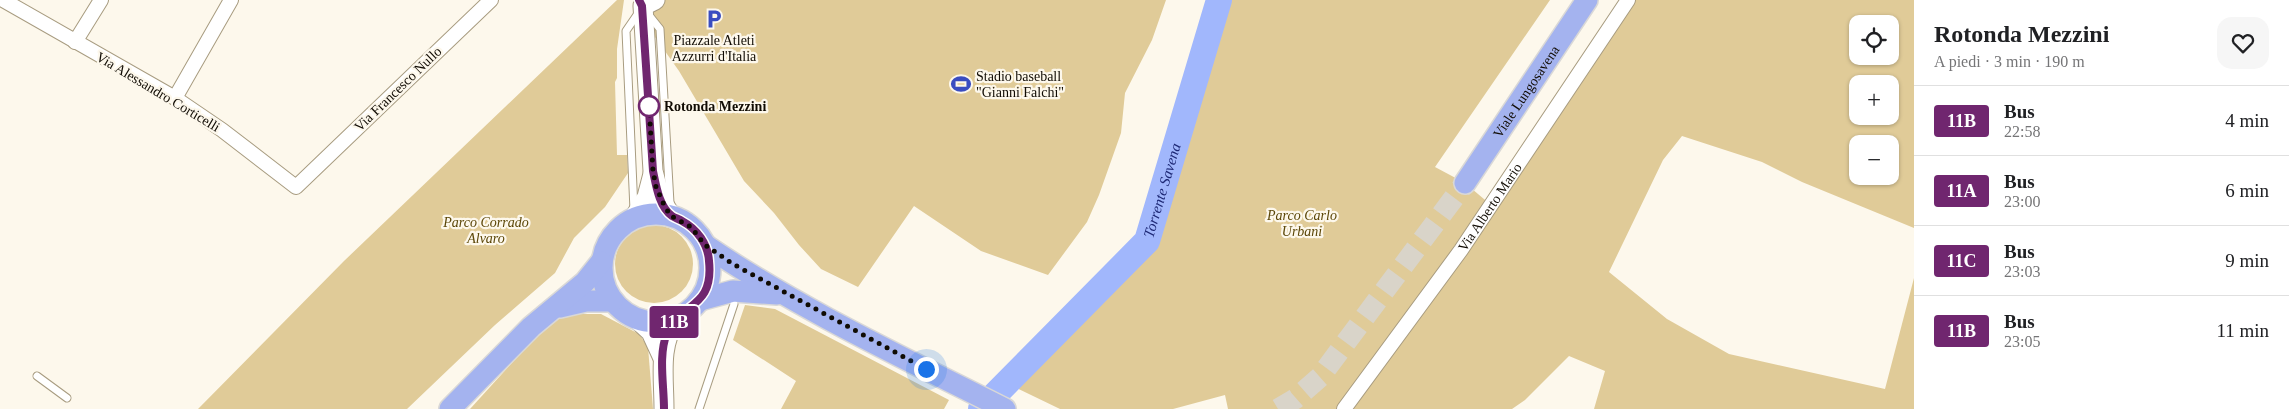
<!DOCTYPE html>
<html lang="it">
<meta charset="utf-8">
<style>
:root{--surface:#fff;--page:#f6f6f6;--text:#202124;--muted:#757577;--line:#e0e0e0}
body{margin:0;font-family:Georgia,serif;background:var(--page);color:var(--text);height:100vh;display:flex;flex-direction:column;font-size:19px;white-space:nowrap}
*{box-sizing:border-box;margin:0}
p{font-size:16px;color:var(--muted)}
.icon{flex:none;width:28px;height:28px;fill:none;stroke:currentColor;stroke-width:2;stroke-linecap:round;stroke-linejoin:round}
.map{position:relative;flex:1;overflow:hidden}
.side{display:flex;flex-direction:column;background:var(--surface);width:375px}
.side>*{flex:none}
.badge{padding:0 10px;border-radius:4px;font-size:18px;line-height:32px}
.tools{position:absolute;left:1849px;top:15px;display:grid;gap:10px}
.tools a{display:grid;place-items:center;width:50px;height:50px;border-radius:10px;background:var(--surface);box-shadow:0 1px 4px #0004;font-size:25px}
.you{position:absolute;width:25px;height:25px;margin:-12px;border:4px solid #fff;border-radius:50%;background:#1a73e8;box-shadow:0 0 0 8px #1a73e833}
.map>.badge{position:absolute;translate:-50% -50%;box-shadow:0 0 0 2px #fff}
.round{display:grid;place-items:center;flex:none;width:52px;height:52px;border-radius:15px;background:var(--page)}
.summary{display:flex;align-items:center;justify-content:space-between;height:85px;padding:0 20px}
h1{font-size:24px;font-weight:700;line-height:38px}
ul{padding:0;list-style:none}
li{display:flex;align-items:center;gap:15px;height:70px;padding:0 20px;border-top:1px solid var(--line)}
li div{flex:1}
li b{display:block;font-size:19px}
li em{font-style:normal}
li .badge{min-width:55px;font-weight:700;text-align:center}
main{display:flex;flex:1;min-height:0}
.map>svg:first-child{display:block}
.green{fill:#e0cb98;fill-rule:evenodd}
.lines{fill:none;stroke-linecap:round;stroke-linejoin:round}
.river{stroke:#a1b7fc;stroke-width:26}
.primary-tunnel{stroke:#d9d4c9;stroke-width:21;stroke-dasharray:21 11;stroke-linecap:butt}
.lane-casing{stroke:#a89c80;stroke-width:9}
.street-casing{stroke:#a89c80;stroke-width:16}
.secondary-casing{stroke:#a89c80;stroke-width:21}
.primary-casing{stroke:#d9d8d7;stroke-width:24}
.lane{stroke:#fff;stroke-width:7}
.street{stroke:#fff;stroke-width:14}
.secondary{stroke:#fff;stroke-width:19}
.primary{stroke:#a4b3ef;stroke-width:21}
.line-casing{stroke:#fff;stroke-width:11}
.line{stroke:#70266f;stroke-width:8}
.walk{stroke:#100b03;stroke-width:5;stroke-dasharray:0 9}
.stop-dot{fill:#fff;stroke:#70266f;stroke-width:2.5}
.labels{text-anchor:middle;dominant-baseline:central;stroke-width:4.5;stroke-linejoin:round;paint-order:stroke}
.poi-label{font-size:14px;fill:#100b03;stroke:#fdf8ec}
.street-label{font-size:14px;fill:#100b03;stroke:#fdf8ec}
.stop-label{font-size:14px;font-weight:bold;fill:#100b03;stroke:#fdf8ec;text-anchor:start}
.park-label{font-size:14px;font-style:italic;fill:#5b4607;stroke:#fdf8ec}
.water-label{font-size:15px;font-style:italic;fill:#1e2976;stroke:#fdf8ec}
</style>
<main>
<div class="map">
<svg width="1914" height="409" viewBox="0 0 1914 409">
<rect width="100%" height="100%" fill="#fdf8ec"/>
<g class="green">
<path d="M617,0H624L617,49V78L615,82L617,155H627L628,173L605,207L574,238L555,273L495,325L407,409H198L344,261Z"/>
<path d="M652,0H1166L1152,40L1125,93L1121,133L1099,195L1087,222L1048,275L981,251L914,206L858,287L821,269L799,245L774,213L744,181L679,71L638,13Z"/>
<path d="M1219,0H1550L1435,167L1465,183L1491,205L1628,0H1914V228L1802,182L1762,162L1682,136L1663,160L1609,272L1667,319L1729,354L1885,389L1914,278V409H1594L1605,371L1569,356L1525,400L1512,409H1228L1225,395L1173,409H1060L1006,383L1147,241ZM1858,24H1890V56H1858ZM1858,84H1890V116H1858ZM1858,144H1890V176H1858Z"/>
<circle cx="654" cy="264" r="39"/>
<path d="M745,305L775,309L949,400L944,409H781L796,381L733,340Z"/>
<path d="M577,314H601L639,334L648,347L653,409H470L542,330L561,317Z"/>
</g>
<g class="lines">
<path class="river" id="s1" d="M981,409L1147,241L1219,0"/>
<path class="primary-tunnel" d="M1278,409L1295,399L1320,377L1465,183"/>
<defs>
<g id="lane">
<path d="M648,14L660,29L670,203"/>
<path d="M634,210L626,31L639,12"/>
<path d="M37,376L67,398"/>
<path d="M699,409L734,304"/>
</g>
<g id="street">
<path d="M3,0L175,98L222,130L296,187L491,0"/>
<path d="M75,42L101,0"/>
<path d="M175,98L231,0"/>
<path id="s2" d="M1344,409L1461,250L1628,0"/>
</g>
<g id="secondary">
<path d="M655,0L643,6L653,171L660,198L671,216"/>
<path d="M634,218L647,197L653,174"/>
<path d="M637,319L651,332L663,358"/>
<path d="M664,409C664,375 658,348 676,318"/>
</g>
<g id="primary">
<path id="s3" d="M1465,183L1587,0"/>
<circle cx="656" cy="268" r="54"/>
<path d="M705,245C799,309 904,358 1005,409"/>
<path d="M700,300L733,291L777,294"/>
<path d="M560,307L586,301H612"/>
<path d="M450,409L531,327L585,282L601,262"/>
</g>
</defs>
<use href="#lane" class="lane-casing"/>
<use href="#street" class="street-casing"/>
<use href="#secondary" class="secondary-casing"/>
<use href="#primary" class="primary-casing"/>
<use href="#lane" class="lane"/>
<use href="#street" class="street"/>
<use href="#secondary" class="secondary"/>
<use href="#primary" class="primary"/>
</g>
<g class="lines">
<defs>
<path id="line" d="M639,0L642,6L653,171C656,185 659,207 672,216C675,218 679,219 682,221C697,229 708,244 709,261C714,309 681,302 667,333C658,355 664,385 664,409"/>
</defs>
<use href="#line" class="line-casing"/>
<use href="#line" class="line"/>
<path class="walk" d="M649,106L653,171L656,187L665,207L671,216L691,227L705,245L733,264L926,369"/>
</g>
<defs>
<symbol id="parking-bare" viewBox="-9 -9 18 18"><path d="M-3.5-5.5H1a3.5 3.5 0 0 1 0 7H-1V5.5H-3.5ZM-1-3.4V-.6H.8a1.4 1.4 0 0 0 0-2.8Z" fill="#3a4dc0" stroke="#fdf8ec" stroke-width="2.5" paint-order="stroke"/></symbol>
<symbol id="stadium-bare" viewBox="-9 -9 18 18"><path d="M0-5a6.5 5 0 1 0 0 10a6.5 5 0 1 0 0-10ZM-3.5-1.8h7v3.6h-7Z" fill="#3a4dc0" stroke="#fdf8ec" stroke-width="2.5" paint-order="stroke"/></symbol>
</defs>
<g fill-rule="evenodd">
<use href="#parking-bare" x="700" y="5" width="28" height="28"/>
<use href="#stadium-bare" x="947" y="70" width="28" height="28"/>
</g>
<circle class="stop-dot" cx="649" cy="106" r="10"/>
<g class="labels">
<g class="poi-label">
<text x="714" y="40">Piazzale Atleti<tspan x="714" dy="16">Azzurri d'Italia</tspan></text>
<text x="976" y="76" text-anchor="start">Stadio baseball<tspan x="976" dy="16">"Gianni Falchi"</tspan></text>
</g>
<g class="street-label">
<text transform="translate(398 89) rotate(-44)">Via Francesco Nullo</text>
<text transform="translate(158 92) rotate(31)">Via Alessandro Corticelli</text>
<text stroke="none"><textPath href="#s3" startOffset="110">Viale Lungosavena</textPath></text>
<text stroke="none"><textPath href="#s2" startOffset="249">Via Alberto Mario</textPath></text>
</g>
<g class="stop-label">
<text x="664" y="106">Rotonda Mezzini</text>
</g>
<g class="park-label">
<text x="1302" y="215">Parco Carlo<tspan x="1302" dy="16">Urbani</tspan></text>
<text x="486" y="222">Parco Corrado<tspan x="486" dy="16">Alvaro</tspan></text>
</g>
<g class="water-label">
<text stroke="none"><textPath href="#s1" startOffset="289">Torrente Savena</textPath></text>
</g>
</g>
</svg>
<div class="tools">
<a><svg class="icon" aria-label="locate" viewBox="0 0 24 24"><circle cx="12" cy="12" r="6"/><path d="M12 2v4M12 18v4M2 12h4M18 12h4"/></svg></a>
<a>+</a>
<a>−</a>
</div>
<div class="you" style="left:926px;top:369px"></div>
<b class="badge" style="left:674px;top:322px;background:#70266f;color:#fff">11B</b>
</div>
<section class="side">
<div class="summary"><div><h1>Rotonda Mezzini</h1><p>A piedi · 3 min · 190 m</p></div><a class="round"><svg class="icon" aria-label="heart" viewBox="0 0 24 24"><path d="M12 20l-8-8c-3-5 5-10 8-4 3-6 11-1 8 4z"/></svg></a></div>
<ul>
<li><span class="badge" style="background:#70266f;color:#fff">11B</span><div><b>Bus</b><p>22:58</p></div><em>4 min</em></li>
<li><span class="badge" style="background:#70266f;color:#fff">11A</span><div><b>Bus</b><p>23:00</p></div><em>6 min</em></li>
<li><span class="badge" style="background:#70266f;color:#fff">11C</span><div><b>Bus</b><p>23:03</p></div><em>9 min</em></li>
<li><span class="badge" style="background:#70266f;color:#fff">11B</span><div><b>Bus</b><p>23:05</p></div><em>11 min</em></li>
</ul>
</section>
</main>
